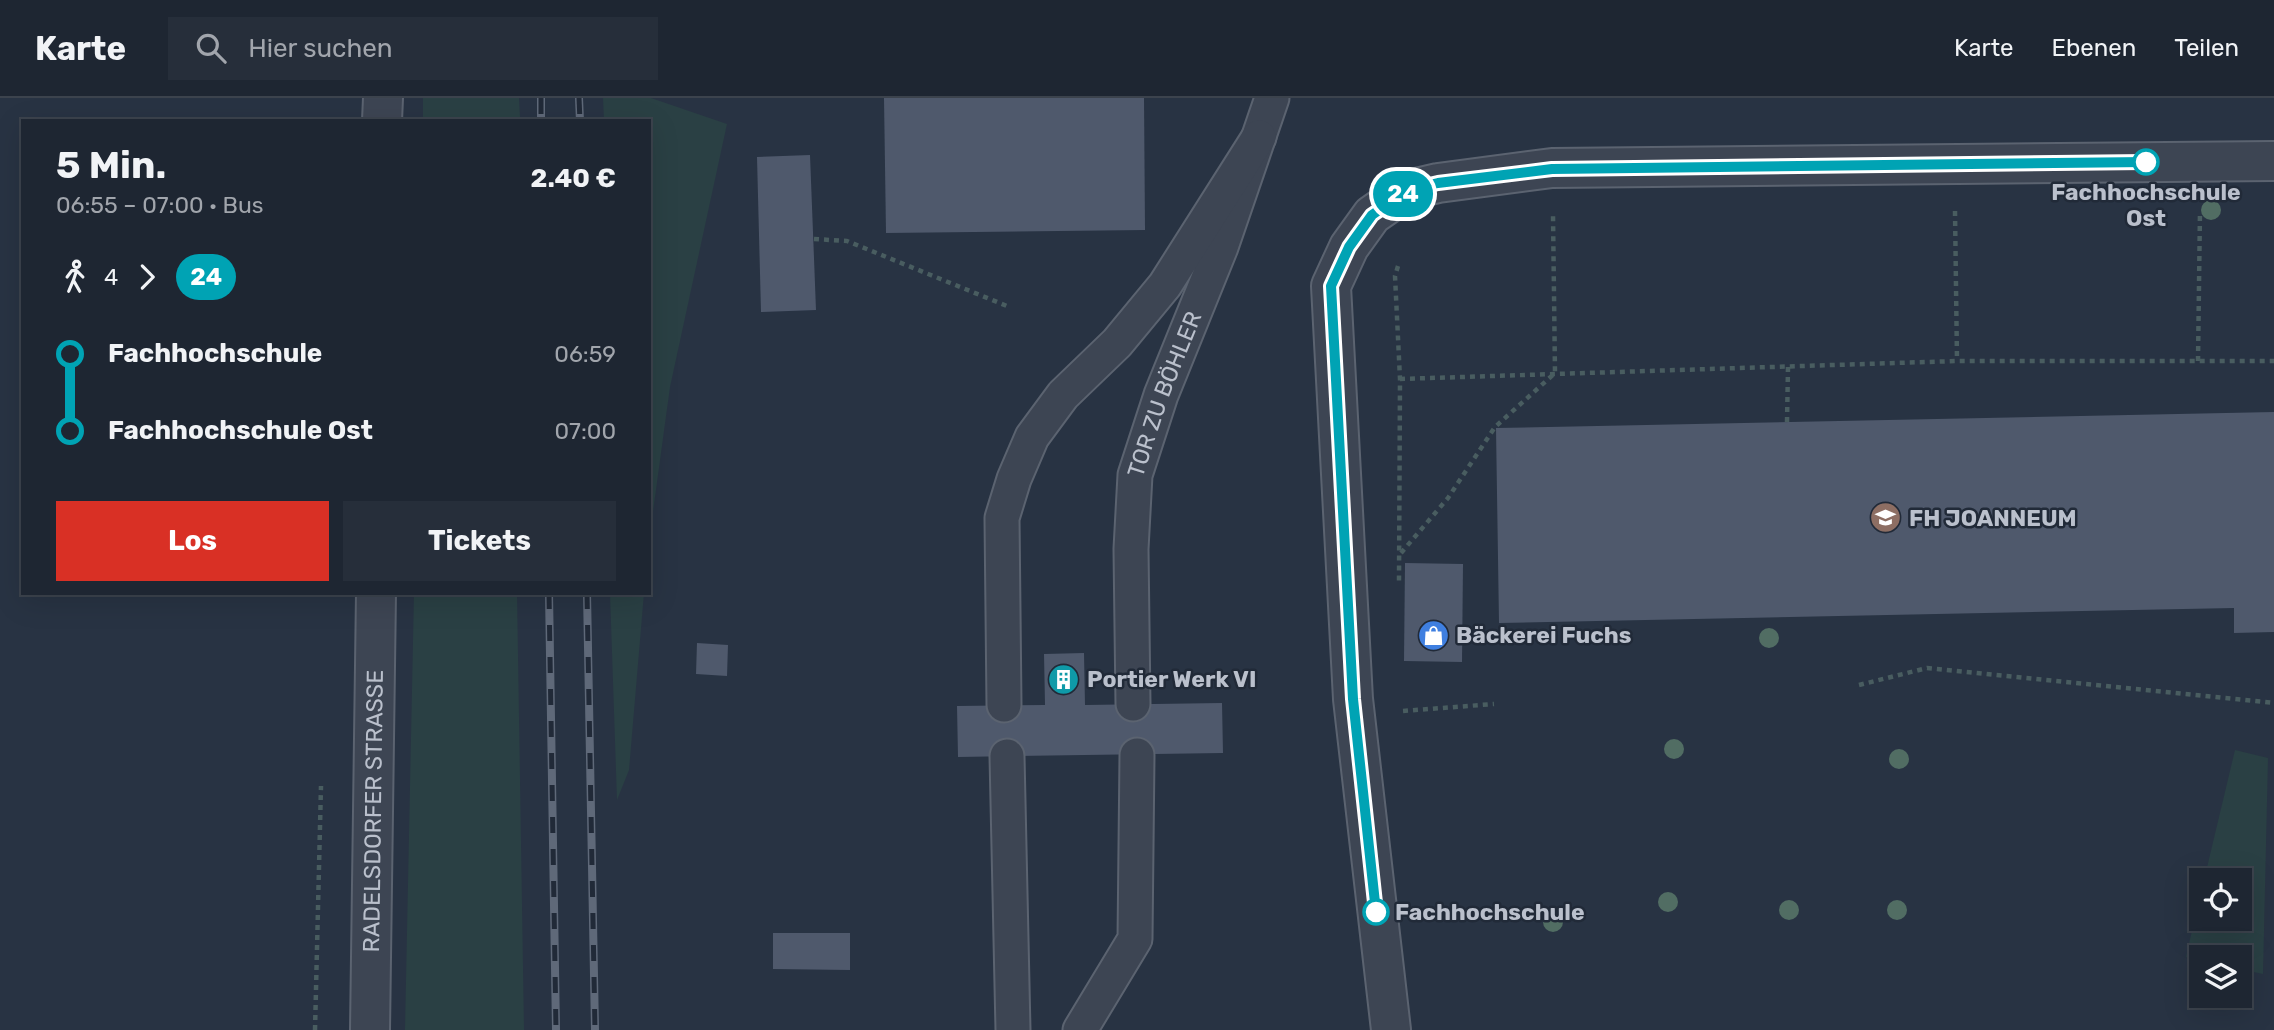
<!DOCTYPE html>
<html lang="de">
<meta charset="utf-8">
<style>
:root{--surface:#1e2632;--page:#262e3a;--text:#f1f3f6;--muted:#a1a5ac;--line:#3c434d;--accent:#d93025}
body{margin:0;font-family:Rubik,sans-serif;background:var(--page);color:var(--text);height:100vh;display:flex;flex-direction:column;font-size:26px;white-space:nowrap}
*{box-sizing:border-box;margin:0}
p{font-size:23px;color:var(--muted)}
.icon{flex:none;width:38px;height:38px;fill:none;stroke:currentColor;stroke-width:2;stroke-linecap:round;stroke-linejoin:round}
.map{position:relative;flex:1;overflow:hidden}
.side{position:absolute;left:21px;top:21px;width:630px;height:476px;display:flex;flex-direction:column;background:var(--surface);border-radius:0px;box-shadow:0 7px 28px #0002,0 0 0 2px var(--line)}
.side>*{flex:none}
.badge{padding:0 14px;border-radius:23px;font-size:24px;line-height:46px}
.fabs{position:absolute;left:2189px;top:770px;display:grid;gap:14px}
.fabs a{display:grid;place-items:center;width:63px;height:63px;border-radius:0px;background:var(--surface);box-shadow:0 7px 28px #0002,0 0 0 2px var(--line);font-size:35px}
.map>.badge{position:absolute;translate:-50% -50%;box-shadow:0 0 0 4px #fff}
.legs{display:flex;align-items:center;gap:10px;height:77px;padding:0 35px;font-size:23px}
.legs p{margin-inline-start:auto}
.headline{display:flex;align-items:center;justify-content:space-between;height:119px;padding:0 35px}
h1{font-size:38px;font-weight:700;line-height:52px}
.action{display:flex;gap:14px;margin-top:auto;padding:14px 35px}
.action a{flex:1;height:80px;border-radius:0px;background:var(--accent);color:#fff;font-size:28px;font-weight:700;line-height:80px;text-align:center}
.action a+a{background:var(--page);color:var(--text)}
ul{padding:0 35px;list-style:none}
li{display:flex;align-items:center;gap:24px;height:77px;font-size:26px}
li i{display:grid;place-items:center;width:10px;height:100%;margin:0 9px;background:currentColor}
li i::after{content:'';width:18px;height:18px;margin:-9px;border:5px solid;border-radius:50%;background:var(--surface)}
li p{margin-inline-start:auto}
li:first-child i{background:linear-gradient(#0000 50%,currentColor 0)}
li:last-child i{background:linear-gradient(currentColor 50%,#0000 0)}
header{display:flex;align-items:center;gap:42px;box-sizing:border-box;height:98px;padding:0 35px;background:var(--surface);border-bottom:2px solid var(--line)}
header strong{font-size:33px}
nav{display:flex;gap:38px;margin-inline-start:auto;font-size:24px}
.search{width:490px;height:63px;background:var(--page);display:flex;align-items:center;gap:18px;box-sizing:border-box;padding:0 24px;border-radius:0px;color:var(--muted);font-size:26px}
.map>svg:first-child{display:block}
.green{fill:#2a4044}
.building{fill:#4f596c}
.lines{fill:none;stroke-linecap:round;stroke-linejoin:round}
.lane-casing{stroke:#5b6370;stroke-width:37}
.street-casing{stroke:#5b6370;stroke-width:42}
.path{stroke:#495d60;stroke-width:4.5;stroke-dasharray:5 5;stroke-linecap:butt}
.lane{stroke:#3d4553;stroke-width:33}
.street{stroke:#3d4553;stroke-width:38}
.rail-casing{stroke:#5f6979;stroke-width:8}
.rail{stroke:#212a38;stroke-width:5;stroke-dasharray:16;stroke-linecap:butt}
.tree{fill:#516d63}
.line-1-casing{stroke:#fff;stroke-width:16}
.line-1{stroke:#00a3b4;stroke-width:10}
.stop-1-dot{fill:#fff;stroke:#00a3b4;stroke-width:3.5}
.labels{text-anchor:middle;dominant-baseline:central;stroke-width:5;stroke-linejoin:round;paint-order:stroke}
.stop-label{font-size:23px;font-weight:bold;fill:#bac0cc;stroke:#212a38}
.street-label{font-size:23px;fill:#bac0cc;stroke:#212a38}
.poi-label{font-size:23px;font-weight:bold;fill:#bac0cc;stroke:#212a38;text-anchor:start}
</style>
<header>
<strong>Karte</strong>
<div class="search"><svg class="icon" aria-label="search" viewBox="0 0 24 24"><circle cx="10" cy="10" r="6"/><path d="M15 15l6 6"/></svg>Hier suchen</div>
<nav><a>Karte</a><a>Ebenen</a><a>Teilen</a></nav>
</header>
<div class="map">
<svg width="2274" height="932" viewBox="0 0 2274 932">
<rect width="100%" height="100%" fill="#283343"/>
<g class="green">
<path d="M423,0H519L520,19L510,20V23H423Z"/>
<path d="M603,0H651L727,26L670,289L649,443V23H604Z"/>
<path d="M414,495H517L524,932H405Z"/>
<path d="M610,495H644L629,672L617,702Z"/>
<path d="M2235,652L2268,660L2263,876L2240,871V859H2202L2201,862L2186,859L2201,793L2202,821H2240V782H2204Z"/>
</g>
<g class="building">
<path d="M884,0H1144L1145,132L886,135Z"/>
<path d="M810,57L816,212L761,214L757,59Z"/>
<path d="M2274,314V534L2234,535V510L1499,525L1496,330Z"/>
<path d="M1405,465L1463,466L1462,564L1404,563Z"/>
<path d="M697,545L728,547L727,578L696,576Z"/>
<path d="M1084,555L1085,607L1222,605L1223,655L958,659L957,608L1045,607L1044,556Z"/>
<path d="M773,835H850V872L773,871Z"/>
</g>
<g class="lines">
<defs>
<g id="lane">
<path id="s1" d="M1133,606L1131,451L1135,377L1161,297L1221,149L1272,0"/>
<path d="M1004,607L1002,420L1014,381L1032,339L1063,297L1117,245L1165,187L1259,39"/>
<path d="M1007,658L1013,932"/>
<path d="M1080,932L1135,841L1137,657"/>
</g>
<g id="street">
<path d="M382,23L383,0"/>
<path id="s2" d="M370,932L376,495"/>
<path d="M1391,932L1353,601L1331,188L1349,149L1372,117L1408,92L1438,85L1552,70L2274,63"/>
</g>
</defs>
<use href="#lane" class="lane-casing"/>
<use href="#street" class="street-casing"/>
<g class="path">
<path d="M1955,113L1957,263"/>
<path d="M814,141L847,143L1007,208"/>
<path d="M1398,168L1395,178L1400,281L1399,484"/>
<path d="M2198,263L2200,113"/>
<path d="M1400,281L1957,263H2274"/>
<path d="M1787,324L1788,269"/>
<path d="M1401,455L1448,400L1495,329L1555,275L1553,117"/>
<path d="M1859,587L1927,570L2274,605"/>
<path d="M1403,613L1494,606"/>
<path d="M315,932L321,688"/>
</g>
<use href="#lane" class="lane"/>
<use href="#street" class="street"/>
<defs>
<g id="rail">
<path d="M541,0V23"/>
<path d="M579,0L580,23"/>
<path d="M549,495L556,932"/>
<path d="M587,495L595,932"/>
</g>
</defs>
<use href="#rail" class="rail-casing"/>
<use href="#rail" class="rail"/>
</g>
<g class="tree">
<circle cx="2211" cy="112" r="10"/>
<circle cx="1769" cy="540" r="10"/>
<circle cx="1674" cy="651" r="10"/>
<circle cx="1899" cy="661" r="10"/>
<circle cx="1668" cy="804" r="10"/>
<circle cx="1789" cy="812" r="10"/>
<circle cx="1897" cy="812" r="10"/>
<circle cx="1553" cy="824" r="10"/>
</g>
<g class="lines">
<defs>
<path id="line-1" d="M1376,814L1353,601L1331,188L1349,149L1372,117L1408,92L1438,85L1552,71L2146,64"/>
</defs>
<use href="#line-1" class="line-1-casing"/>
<use href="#line-1" class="line-1"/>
</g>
<defs>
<symbol id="university-disc" viewBox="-11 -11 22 22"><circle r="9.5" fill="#8d6e63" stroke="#212a38"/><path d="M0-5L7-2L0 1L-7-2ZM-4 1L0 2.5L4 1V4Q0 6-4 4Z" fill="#fff"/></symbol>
<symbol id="shop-disc" viewBox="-11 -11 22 22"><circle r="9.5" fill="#3f7fe0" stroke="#212a38"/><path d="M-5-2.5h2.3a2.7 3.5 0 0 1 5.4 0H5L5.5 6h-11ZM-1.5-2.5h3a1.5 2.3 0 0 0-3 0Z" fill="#fff"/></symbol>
<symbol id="building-disc" viewBox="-11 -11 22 22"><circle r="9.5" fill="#0f9aa8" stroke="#212a38"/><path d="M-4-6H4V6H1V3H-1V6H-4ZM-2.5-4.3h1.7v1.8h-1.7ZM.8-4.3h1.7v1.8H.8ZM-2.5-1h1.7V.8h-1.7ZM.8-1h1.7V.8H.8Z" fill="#fff"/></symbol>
</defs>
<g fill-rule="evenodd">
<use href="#university-disc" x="1868" y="402" width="35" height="35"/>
<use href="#shop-disc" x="1416" y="520" width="35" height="35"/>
<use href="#building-disc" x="1046" y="564" width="35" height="35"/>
</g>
<g class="stop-1-dot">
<circle cx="2146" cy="64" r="12"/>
<circle cx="1376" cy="814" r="12"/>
</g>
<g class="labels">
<g class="stop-label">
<text x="2146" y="94">Fachhochschule<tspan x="2146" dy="26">Ost</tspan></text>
<text x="1395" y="814" text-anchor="start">Fachhochschule</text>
</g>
<g class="street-label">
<text stroke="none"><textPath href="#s1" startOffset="315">TOR ZU BÖHLER</textPath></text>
<text stroke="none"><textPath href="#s2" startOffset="219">RADELSDORFER STRASSE</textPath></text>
</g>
<g class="poi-label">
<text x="1909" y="420">FH JOANNEUM</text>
<text x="1456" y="537">Bäckerei Fuchs</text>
<text x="1087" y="581">Portier Werk VI</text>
</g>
</g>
</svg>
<div class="fabs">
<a><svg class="icon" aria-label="locate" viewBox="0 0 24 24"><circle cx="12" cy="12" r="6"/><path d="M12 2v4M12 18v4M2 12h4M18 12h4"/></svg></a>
<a><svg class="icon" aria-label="layers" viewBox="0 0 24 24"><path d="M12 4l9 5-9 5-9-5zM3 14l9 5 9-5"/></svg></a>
</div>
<b class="badge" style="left:1403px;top:96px;background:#00a3b4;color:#fff">24</b>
<section class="side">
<div class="headline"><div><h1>5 Min.</h1><p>06:55 – 07:00 · Bus</p></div><b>2.40 €</b></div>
<div class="legs"><svg class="icon" aria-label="walk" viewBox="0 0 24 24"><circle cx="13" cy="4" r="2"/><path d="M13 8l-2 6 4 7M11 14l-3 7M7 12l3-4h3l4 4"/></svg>4<svg class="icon" aria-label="forward" viewBox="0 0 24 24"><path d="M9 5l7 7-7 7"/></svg><b class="badge" style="background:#00a3b4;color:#fff">24</b></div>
<ul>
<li><i style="color:#00a3b4"></i><b>Fachhochschule</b><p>06:59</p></li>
<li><i style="color:#00a3b4"></i><b>Fachhochschule Ost</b><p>07:00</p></li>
</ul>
<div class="action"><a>Los</a><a>Tickets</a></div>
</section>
</div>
